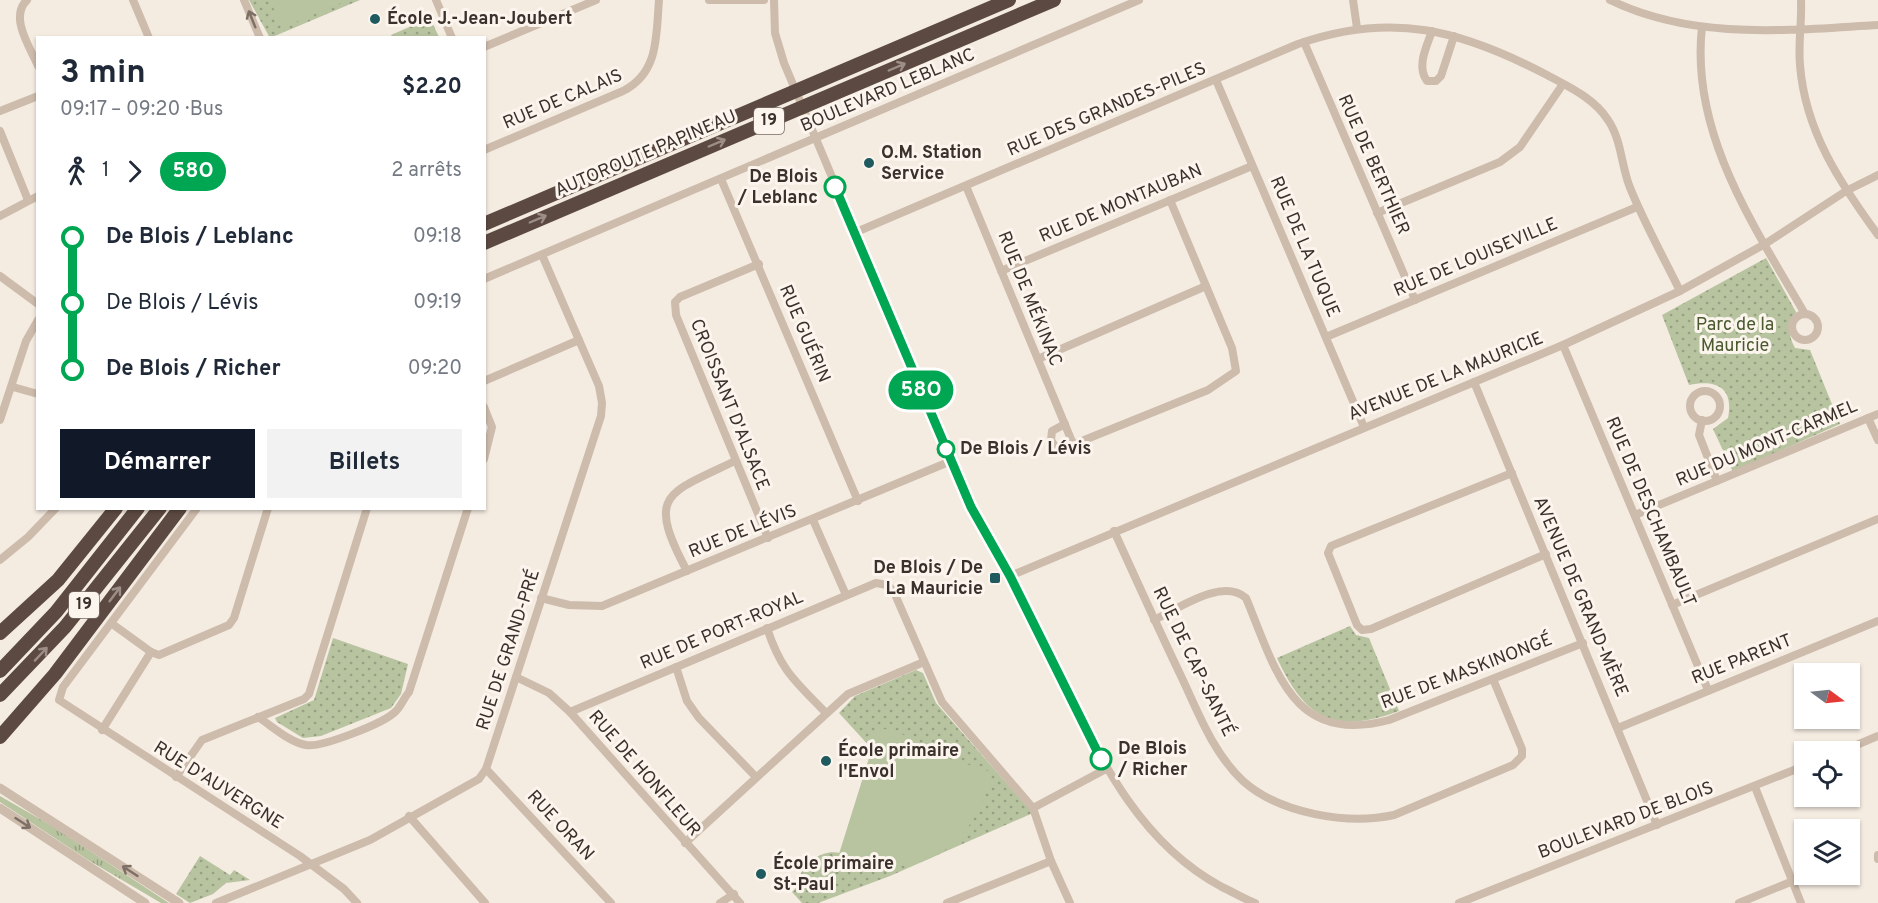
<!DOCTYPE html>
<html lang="fr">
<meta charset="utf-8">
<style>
:root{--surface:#fff;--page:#f2f2f3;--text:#1f2937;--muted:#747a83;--accent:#111827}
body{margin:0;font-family:Overpass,sans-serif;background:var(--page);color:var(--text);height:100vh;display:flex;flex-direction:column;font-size:22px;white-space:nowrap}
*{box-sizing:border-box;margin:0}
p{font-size:20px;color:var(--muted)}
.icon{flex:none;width:33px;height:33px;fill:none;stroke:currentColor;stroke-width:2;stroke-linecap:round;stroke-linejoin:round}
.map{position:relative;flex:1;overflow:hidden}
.drawer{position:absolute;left:36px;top:36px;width:450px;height:474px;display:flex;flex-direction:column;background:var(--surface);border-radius:0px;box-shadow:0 2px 4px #0004}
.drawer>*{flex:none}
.badge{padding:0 12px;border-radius:20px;font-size:21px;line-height:39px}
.needle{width:39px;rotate:105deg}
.tools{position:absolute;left:1794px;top:663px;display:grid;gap:12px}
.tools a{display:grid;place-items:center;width:66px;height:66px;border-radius:0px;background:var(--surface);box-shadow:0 2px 4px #0004;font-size:30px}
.map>.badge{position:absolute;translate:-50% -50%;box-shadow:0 0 0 3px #fff}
.legs{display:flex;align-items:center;gap:9px;height:66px;padding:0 24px;font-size:20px}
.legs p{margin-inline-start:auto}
.headline{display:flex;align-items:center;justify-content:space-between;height:102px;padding:0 24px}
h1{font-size:33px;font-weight:700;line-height:45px}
.primary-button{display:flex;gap:12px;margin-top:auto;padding:12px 24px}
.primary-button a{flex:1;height:69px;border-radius:0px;background:var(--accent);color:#fff;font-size:24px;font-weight:700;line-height:69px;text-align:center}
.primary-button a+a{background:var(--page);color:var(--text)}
ul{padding:0 24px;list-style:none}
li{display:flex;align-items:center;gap:21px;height:66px;font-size:22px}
li i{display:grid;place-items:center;width:9px;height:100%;margin:0 8px;background:currentColor}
li i::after{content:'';width:15px;height:15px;margin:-8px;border:4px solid;border-radius:50%;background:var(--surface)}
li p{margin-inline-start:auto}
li:first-child i{background:linear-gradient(#0000 50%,currentColor 0)}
li:last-child i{background:linear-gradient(currentColor 50%,#0000 0)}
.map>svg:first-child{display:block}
.grass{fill:url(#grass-tufts)}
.park{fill:url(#park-dots)}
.garden{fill:#b8c4a0}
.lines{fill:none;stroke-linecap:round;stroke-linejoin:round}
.minor{stroke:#cdbbac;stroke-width:8}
.tertiary{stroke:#cdbbac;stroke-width:9}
.motorway{stroke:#5c4a42;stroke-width:14}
.oneway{stroke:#7d6f65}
.oneway2{stroke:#9c8e87}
.line-1-casing{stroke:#fff;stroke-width:14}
.line-1{stroke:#00a651;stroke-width:9}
.poi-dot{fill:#1f5a5e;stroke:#fbf5ee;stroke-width:2}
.stop-1-dot{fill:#fff;stroke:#00a651;stroke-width:3}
.labels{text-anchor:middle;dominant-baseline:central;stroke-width:6;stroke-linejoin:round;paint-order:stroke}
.shield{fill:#fbf5ee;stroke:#756b66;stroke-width:1.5}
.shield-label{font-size:16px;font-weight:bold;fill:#3b302b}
.poi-label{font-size:18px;font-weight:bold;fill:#3b302b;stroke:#fbf5ee;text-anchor:start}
.street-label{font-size:18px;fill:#3b302b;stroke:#fbf5ee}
.stop-label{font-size:18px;font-weight:bold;fill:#3b302b;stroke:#fbf5ee;text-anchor:start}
.park-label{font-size:18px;fill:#4a5a2e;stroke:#fbf5ee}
</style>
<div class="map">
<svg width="1878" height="903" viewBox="0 0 1878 903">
<defs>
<pattern id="grass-tufts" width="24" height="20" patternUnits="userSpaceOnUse" patternTransform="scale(1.5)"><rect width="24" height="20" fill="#b8c4a0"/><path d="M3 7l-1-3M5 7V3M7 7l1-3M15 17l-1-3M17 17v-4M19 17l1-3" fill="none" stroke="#97a083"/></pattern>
<pattern id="park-dots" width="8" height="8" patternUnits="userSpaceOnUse" patternTransform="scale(1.5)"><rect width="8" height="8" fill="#b8c4a0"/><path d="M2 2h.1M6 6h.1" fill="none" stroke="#97a083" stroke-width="1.8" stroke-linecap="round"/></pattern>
</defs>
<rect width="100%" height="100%" fill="#f4ebe1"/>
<path class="grass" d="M0,796L52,826L169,903H161L88,860L0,802Z"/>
<g class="park">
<path d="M249,0H360L270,38Z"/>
<path d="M430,18L439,37H392L391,35Z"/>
<path d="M1766,258L1796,312C1787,325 1788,335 1795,348L1810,350L1840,424L1733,472L1713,429L1728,418C1734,388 1717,379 1689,385L1662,315Z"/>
<path d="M1350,626L1356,635L1369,638L1399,711C1334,735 1305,719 1277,658Z"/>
<path d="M333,638L408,664L401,694L391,708L321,736L303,738L277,722L275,718L314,700Z"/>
<path d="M916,670L923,673L936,703L1033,813L890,876L818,903H802L792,892C800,885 797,884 800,876C806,860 825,849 840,853L872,749L839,713L855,696Z"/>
<path d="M200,856L230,875L234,870L250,880L226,883L213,894L190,903L176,894Z"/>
</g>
<g class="garden">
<path d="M270,0H348L282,28Z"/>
<path d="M885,729L907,736L905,745L992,772C979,828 942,873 879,865C866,864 852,858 839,854L872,749L864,740Z"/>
</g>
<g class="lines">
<g class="minor">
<path d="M27,0C9,17 30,47 38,66"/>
<path d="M133,0L149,38"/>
<path d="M244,0L260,38"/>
<path d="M436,0L452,38"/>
<path d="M709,0H764"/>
<path d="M774,0L775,33L784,63L971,507C999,556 1025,606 1050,657C1094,744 1132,839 1222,887C1233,892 1244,899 1255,903"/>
<path d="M1353,0L1357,28"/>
<path d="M1610,0C1694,41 1788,30 1878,25"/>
<path d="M1801,0C1802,22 1798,43 1800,65C1805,131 1840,183 1878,235"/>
<path d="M1702,27C1690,133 1754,226 1805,314"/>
<path d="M1432,31C1427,46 1416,66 1427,81H1436L1441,76L1454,36"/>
<path d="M1304,42L1415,300"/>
<path d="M484,47L596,0"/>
<path d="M1216,80L1364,427"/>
<path d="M0,111L38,96"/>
<path d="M0,131L28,200"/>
<path d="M484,150L623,91C659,73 656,36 659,0"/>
<path d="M721,179L858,501"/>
<path d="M966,186L1073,444"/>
<path d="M1377,213L1500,162L1520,147L1563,84"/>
<path d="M0,216L38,196"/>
<path d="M854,233L1298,44C1392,11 1461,30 1547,75C1569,87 1594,98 1608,120C1621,139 1621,163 1629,185C1643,221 1663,256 1680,291"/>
<path d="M759,264L680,297L675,302L676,315L768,538"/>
<path d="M1001,271L1252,166"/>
<path d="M0,276L38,304"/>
<path d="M484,279L1139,0"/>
<circle cx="1805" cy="327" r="13"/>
<path d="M1326,337L1637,207"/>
<path d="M1563,345L1708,690"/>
<path d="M1038,359L1206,286"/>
<path d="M484,381L579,340"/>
<path d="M1474,382L1657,825"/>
<path d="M13,387L38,394"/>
<circle cx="1705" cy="406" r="15"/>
<path d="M484,407L492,427L484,459"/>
<path d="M1868,418L1878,440"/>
<path d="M0,420L26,341L38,320"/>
<path d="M1702,420L1699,435L1717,481"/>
<path d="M1065,424L1052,431L1051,440L1056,448L1062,449L1208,390L1236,371L1232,348L1170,200"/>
<path d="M1512,473L1331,546L1328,553L1357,625L1362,630L1371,629L1546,554"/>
<path d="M197,508L63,687L59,700L300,856L344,889L357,903"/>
<path d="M1635,515L1878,414"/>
<path d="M813,520L846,595"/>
<path d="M1114,531C1136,579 1158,628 1181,676C1198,712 1213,753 1243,781C1280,814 1348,825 1394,815L1513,765L1522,756V749L1493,679"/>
<path d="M0,560L28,537L56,508"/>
<path d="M687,571C646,494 666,494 735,461"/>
<path d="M1010,576L1563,345L1680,291L1765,244L1846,191L1878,175"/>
<path d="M541,598L569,605L602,606L951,461"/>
<path d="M1672,605L1878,519"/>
<path d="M1154,620C1178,609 1222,577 1246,598C1276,670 1292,746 1389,720L1583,643"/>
<path d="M111,623L151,652L159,655L229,625L234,618L268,508"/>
<path d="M767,628C781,671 795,681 826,713"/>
<path d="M676,667L687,701L699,718L756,777"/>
<path d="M516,677L549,693L570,712L740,903"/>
<path d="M570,712L876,583L887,585L893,590L942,702L1033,808L1051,861L1070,903"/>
<path d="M258,717C272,726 289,742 306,745C321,748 385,723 396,711C401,706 404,698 409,692L468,508"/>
<path d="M1618,728L1878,621"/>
<path d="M102,730L151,652"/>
<path d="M1840,752L1878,736"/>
<path d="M486,769L611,903"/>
<path d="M176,777L202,740L304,699L309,694L367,508"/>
<path d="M1755,787L1801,903"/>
<path d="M1033,808L1106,769"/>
<path d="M409,816L485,903"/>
<path d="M685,843L848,694L924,662"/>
<path d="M1878,855V859"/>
<path d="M216,903L370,840L479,779L486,769L601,416L602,403L599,386L542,255"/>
<path d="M720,903L734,894"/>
<path d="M947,903L1051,861"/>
<path d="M1459,903L1804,766"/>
<path d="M1739,903L1793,881"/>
</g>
<g class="tertiary">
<path d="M0,788L179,903"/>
<path d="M0,808L145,903"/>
</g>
<g class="motorway">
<path d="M484,224L1009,0"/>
<path d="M484,243L1054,0"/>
<path d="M0,633L58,580L116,508"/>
<path d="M0,671L56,612L138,508"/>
<path d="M0,695L65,627L160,508"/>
<path d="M0,737L55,674L180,508"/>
</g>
</g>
<defs><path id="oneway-shaft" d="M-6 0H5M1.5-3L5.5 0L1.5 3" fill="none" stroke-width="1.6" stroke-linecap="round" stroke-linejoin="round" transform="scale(1.5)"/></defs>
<g class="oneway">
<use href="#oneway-shaft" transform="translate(252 19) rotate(-112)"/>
<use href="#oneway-shaft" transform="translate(23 823) rotate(33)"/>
<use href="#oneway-shaft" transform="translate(130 871) rotate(-147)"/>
</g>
<g class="oneway2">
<use href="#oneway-shaft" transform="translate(897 67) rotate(-23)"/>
<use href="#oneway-shaft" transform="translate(717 143) rotate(-23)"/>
<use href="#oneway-shaft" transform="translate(538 219) rotate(-23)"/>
<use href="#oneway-shaft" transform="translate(115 594) rotate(-53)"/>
<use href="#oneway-shaft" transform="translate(41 654) rotate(-47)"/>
</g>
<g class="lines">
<defs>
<path id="line-1" d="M835,187L971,507L1010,576L1101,759"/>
</defs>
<use href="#line-1" class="line-1-casing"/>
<use href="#line-1" class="line-1"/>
</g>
<g class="poi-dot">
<circle cx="375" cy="19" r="6"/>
<circle cx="869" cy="163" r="6"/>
<rect x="989" y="572" width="12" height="12" rx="3"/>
<circle cx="826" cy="761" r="6"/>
<circle cx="761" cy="874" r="6"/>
</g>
<g class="stop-1-dot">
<circle cx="835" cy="187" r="10"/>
<circle cx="946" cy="449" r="8"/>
<circle cx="1101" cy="759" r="10"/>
</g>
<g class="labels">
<g class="shield">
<rect x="754" y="108" width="30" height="26" rx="4.5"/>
<rect x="69" y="592" width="30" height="26" rx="4.5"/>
</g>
<g class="shield-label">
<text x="769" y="121">19</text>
<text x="84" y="605">19</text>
</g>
<g class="poi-label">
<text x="387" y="19">École J.-Jean-Joubert</text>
<text x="881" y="153">O.M. Station<tspan x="881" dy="21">Service</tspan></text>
<text x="983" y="568" text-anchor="end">De Blois / De<tspan x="983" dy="21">La Mauricie</tspan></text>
<text x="838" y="751">École primaire<tspan x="838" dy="21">l'Envol</tspan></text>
<text x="773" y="864">École primaire<tspan x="773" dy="21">St-Paul</tspan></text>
</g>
<g class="street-label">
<text transform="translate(888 91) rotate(-23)">BOULEVARD LEBLANC</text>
<text transform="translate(563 100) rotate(-23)">RUE DE CALAIS</text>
<text transform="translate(1107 110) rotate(-23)">RUE DES GRANDES-PILES</text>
<text transform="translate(646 154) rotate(-23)">AUTOROUTE PAPINEAU</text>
<text transform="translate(1373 165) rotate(66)">RUE DE BERTHIER</text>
<text transform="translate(1121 204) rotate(-23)">RUE DE MONTAUBAN</text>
<text transform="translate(1304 247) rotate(67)">RUE DE LA TUQUE</text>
<text transform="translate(1476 258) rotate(-23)">RUE DE LOUISEVILLE</text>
<text transform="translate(1029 299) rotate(68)">RUE DE MÉKINAC</text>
<text transform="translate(804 334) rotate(67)">RUE GUÉRIN</text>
<text transform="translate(1446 377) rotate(-22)">AVENUE DE LA MAURICIE</text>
<text transform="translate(729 405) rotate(68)">CROISSANT D'ALSACE</text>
<text transform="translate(1767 444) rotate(-23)">RUE DU MONT-CARMEL</text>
<text transform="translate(1650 512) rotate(67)">RUE DE DESCHAMBAULT</text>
<text transform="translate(743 532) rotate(-22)">RUE DE LÉVIS</text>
<text transform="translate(1580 597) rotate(67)">AVENUE DE GRAND-MÈRE</text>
<text transform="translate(722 631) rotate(-23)">RUE DE PORT-ROYAL</text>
<text transform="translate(509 650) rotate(-72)">RUE DE GRAND-PRÉ</text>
<text transform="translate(1742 660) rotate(-22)">RUE PARENT</text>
<text transform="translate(1193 662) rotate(64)">RUE DE CAP-SANTÉ</text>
<text transform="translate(1467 672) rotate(-21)">RUE DE MASKINONGÉ</text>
<text transform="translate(644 774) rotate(49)">RUE DE HONFLEUR</text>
<text transform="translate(218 786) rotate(32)">RUE D'AUVERGNE</text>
<text transform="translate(1626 821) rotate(-21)">BOULEVARD DE BLOIS</text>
<text transform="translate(560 826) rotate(47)">RUE ORAN</text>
</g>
<g class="stop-label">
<text x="818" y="177" text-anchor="end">De Blois<tspan x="818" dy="21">/ Leblanc</tspan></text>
<text x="960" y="449">De Blois / Lévis</text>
<text x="1118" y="749">De Blois<tspan x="1118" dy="21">/ Richer</tspan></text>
</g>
<g class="park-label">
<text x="1735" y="325">Parc de la<tspan x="1735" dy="21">Mauricie</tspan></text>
</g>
</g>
</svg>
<div class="tools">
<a><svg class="needle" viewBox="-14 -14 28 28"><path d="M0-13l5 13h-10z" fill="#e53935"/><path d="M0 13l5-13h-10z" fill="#747a83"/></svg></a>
<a><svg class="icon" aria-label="locate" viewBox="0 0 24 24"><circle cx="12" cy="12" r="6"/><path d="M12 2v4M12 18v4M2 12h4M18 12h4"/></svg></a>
<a><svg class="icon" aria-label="layers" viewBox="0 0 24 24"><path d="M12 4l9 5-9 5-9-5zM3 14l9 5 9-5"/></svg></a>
</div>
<b class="badge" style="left:921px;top:390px;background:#00a651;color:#fff">58O</b>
<section class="drawer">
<div class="headline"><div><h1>3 min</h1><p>09:17 – 09:20 · Bus</p></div><b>$2.20</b></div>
<div class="legs"><svg class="icon" aria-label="walk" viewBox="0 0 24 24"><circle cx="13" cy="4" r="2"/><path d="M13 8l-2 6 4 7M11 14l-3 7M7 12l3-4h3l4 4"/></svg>1<svg class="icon" aria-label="forward" viewBox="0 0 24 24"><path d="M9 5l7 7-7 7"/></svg><b class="badge" style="background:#00a651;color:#fff">58O</b><p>2 arrêts</p></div>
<ul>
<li><i style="color:#00a651"></i><b>De Blois / Leblanc</b><p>09:18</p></li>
<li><i style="color:#00a651"></i><span>De Blois / Lévis</span><p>09:19</p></li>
<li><i style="color:#00a651"></i><b>De Blois / Richer</b><p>09:20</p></li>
</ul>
<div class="primary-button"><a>Démarrer</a><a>Billets</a></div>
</section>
</div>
